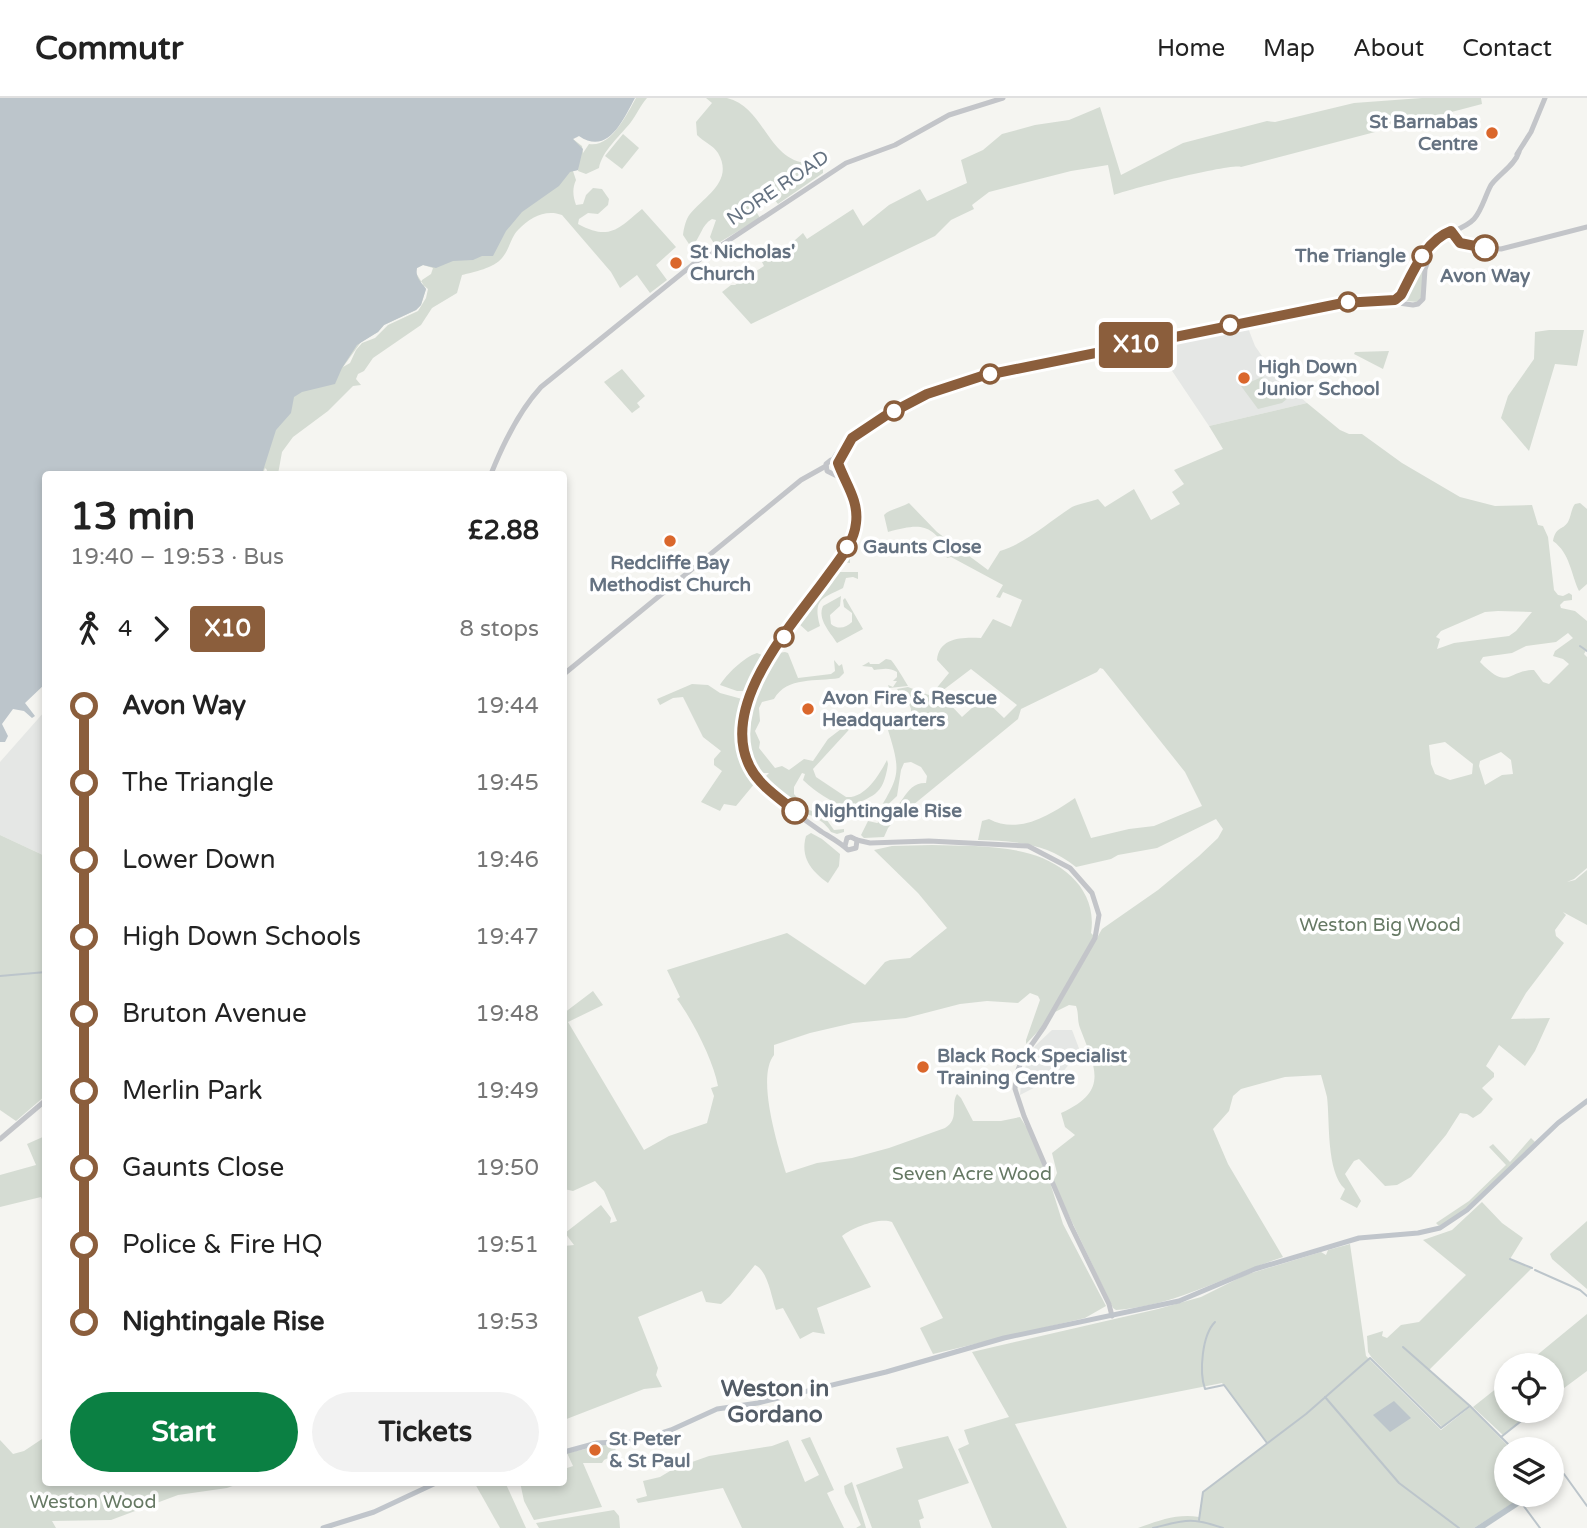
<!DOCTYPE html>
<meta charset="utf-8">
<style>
:root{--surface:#fff;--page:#f2f2f2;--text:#222;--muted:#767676;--line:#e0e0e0;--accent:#0b8043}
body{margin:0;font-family:"Varela Round",sans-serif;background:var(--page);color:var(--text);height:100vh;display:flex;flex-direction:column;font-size:26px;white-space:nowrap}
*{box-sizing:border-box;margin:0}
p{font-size:23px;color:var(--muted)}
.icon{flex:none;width:38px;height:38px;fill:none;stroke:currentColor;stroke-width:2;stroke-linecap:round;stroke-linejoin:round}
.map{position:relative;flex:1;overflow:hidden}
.details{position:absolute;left:42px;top:373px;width:525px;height:1015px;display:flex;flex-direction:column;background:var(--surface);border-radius:7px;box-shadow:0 4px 10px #0003}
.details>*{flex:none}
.badge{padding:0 14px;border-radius:5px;font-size:24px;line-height:46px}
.controls{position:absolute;left:1494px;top:1255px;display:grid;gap:14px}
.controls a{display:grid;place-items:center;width:70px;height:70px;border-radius:50%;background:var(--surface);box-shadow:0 4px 10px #0003;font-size:35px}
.map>.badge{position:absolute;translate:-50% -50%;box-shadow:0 0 0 4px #fff}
.legs{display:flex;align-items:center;gap:10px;height:77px;padding:0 28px;font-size:23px}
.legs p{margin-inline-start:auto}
.summary{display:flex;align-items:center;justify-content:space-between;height:119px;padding:0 28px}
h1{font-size:38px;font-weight:700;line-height:52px}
.button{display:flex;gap:14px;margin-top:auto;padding:14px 28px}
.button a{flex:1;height:80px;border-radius:42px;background:var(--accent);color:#fff;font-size:28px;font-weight:700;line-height:80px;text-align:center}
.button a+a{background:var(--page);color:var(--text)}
ul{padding:0 28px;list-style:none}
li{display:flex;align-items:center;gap:24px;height:77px;font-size:26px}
li i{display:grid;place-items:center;width:10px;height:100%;margin:0 9px;background:currentColor}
li i::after{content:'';width:18px;height:18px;margin:-9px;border:5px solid;border-radius:50%;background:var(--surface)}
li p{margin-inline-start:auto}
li:first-child i{background:linear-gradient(#0000 50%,currentColor 0)}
li:last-child i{background:linear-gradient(currentColor 50%,#0000 0)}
header{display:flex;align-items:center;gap:42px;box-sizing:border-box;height:98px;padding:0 35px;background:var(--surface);border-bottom:2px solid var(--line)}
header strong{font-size:33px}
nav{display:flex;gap:38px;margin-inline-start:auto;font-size:24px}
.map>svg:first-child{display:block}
.built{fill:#e5e7e5}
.green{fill:#d5dcd3;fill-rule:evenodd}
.water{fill:#bcc5cb}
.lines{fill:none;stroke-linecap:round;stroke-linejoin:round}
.stream{stroke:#bcc5cb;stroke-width:2}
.tertiary{stroke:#c3c5c9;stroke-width:5}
.secondary{stroke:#c0c5cb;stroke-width:5}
.line-1-casing{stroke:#fff;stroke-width:16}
.line-1{stroke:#8b5e3c;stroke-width:10}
.poi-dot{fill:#da672c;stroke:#fff;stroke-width:2.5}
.stop-1-dot{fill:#fff;stroke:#8b5e3c;stroke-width:3.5}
.labels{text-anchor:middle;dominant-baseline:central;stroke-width:7;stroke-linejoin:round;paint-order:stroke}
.poi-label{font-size:19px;font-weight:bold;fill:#657281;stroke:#fff;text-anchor:start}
.street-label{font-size:19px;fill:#657281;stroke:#fff}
.stop-label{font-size:19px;font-weight:bold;fill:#657281;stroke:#fff;text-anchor:start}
.park-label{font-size:19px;fill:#667964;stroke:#fff}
.quarter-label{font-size:23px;font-weight:bold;fill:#535c67;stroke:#fff}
</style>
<header>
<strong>Commutr</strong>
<nav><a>Home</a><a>Map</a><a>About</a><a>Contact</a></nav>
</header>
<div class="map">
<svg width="1587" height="1430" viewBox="0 0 1587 1430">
<rect width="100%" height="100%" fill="#f5f5f1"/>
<g class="built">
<path d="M1248,230L1255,248L1273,274L1307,305L1209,328L1156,249Z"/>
<path d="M45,613V758L0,737V664Z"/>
<path d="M1052,932H1072L1080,953L1061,976L1020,997L1021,986L1025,981L1024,972L1035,948Z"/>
</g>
<g class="green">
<path d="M636,0H647C640,8 637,16 631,24C620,38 602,53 599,70L586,76L578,73L579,68L578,72L573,73L576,82C572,91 573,98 576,107L583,106L586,97L593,90L602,91L609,101L608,107L598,116L588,115L579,121L578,126C610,143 618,131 642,111L676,149L656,167L667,182L650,195L637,177L620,190L611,174L562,117C546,111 530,119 518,132C511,139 509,152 502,160C494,170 474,174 462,177L457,195L432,210L421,227L373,260L364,273L358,276L356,281L361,287L353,288L328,313L293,339L282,354L278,376H266L267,372L265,370L263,376H216L325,142L582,37L573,41L582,48L583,55L589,46C611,50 627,16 636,0ZM423,167L433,170L431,176L422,182L421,185L428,191L426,200L418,213L388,227L375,240L362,245L356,252L350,265L343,269L361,244L378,234L384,227L416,212L421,207L426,191L416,175L417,170Z"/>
<path d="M706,0C712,0 721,0 727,0C764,9 767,60 805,65L813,59L823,70V75L778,106L764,89L754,92L751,105L760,120L715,147L710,139L716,122L712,121C701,127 701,140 691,149L683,137C684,129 686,121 690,116C706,97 734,83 718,55C713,47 704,44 697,37L696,24L712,5Z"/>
<path d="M1422,0H1481L1482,6L1241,69C1232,65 1130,91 1114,97L1108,67L1071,73L989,94L972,107L974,111L951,122L935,138L751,226L722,194L731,187H735L764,168L762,164L782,155L788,157L794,143L803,135L807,141L853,111L863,128L889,107L920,91L927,103L967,85L961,62L983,52L1002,36L1035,27L1069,22L1100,9L1121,77L1183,45L1267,23L1275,24L1354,5Z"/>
<path d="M623,36L639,50L622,71L605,58Z"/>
<path d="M1421,164L1424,166L1421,201L1418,204L1406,203L1404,195Z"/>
<path d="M1549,232H1584L1577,268L1555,266L1529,353L1501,320L1508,298L1534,261L1535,234Z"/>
<path d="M1389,253L1383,271L1354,256L1355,254Z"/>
<path d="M622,271L645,298L637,305L640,309L632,315L604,284Z"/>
<path d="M1262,279L1289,294L1293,296L1282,305L1258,311L1241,288Z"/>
<path d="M1307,305L1340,332L1349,336H1362L1402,365L1460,399L1495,408L1532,407L1538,427L1543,428L1548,439L1554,492L1558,497L1563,498L1569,495L1572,497V502L1564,503L1560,507L1561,510L1575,513L1587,523V551L1584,556L1587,559V770L1574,781L1567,784L1575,782L1587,772V827L1563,814L1566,817L1555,832L1556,838L1564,845L1526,895L1511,921L1550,920L1535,953L1525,968L1499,947L1486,968L1494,975V979L1482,990L1493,1001L1481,1015L1473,1020L1467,1016L1460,1015L1446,1037L1411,1079L1397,1087L1385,1088L1359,1061L1354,1063L1345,1076L1361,1103L1357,1110L1340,1101L1345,1091C1326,1074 1330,1023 1327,999C1325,991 1323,984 1321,977L1285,979L1241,991L1233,998L1229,1013L1213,1031L1228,1066L1283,1159C1227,1177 1176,1208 1116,1212L1113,1210L1053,1084L1057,1075L1052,1055L1075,1037L1065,1029L1061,1015C1110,993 1095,970 1080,930C1077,923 1079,915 1076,908L1069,907L1055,914L1102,831L1158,792L1199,758L1218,740L1223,731L1216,721L1157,750L1118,757L1111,761L1076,769C1047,745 1014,743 978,742L982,723L989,721C1019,737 1050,717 1075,700L1091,740L1129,731L1154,728L1202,708L1185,674L1103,571L1100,570L1097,574L1021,611L1018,621L896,721L888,730L884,739L864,740L861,737L868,723L877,725L889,720L890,717L878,714C900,677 901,674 888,632L907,625C917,608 907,605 897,591L908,589L939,601L943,599L962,619L983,600L1004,620L1017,607L971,571L938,596L935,592L949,575L937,562C939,539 963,539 981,540L993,521L1011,529L1022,502L1003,494L1000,500L996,499L1003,487L951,459L947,460L945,455L948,453C930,424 919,426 888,434L884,417C889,411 901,410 909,405L937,434L988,472L1000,453C1026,445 1049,424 1072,409C1077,406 1091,404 1098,401L1105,409L1134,391L1151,422L1180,406L1172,394L1184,386L1174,372L1223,351L1209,328ZM1498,513L1532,514L1516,533L1509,538L1454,545L1437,551L1440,541L1436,539L1441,533L1485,514ZM1568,535L1573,540L1555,553L1553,558L1563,561L1569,566L1549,586L1543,584L1534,572C1507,572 1509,594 1480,564L1483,559L1512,555L1526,548L1556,544ZM1445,644L1473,666L1472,676L1450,682L1435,676L1431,666L1429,647ZM1501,654L1511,662L1513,676L1502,677L1485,687L1479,668L1480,663ZM911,664L921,669L927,678L926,685C902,684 905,716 880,714L897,698L901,672L904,665Z"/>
<path d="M1580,405L1587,411V486L1579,493C1571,476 1570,455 1553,443C1556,428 1562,433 1568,424C1571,419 1571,411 1575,406Z"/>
<path d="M850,455V465L841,464L840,474H858V481L853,479L846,480L843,490C821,501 813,501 820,528L808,534L798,525L799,522L840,463Z"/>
<path d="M841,498L840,508L830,517L831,526C838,532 846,530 852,524V515L844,509L843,502L845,500L863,531L837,545C830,534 817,521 823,508Z"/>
<path d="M785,554L788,555L798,580L831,576L835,573L834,562L839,568L842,566L844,575L839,580C817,584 787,578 774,601L762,604L759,610L760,623L755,633L760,644L759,650L775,670L782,668L789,672L804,661L813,663L828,641L854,621L857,623L813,671L816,679L846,699C865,701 879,677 887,662L888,666C883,700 872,697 847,710C830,703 817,695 803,682L805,676L802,675L794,689V696L807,711L824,718L834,732L844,731V734L837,736L831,734C826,725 812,715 802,716L764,680L769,675H763L754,664V659L748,647L751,618L762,582L778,555Z"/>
<path d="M757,555L765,558L751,579L746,593H737L720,587C726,577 744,559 757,555Z"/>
<path d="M886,561L891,562C897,569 903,580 908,588L889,590L888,587L893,589L897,583H893L897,579V574C889,569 883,571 874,572L872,569L862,568L869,564L870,566H879Z"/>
<path d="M692,586L708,587L720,595L742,601L741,655L745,669L755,685L736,708L724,706L720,713L701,704L722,673L714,667V661L721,653L703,639L683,599L673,600L660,607L657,601Z"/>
<path d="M811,735L822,741L840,756L839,768L828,785C811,773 800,759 806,738Z"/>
<path d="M0,737L45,758V998L16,1023L0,1012Z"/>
<path d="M932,747C960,748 996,747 1023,754C1063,763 1098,792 1091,835L1094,838L1043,928L1026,946V942L1040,902L1038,898L1030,895L1018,905L987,903L960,906L906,920L853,925L810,935L774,947V957C756,979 778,1049 786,1075L817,1065L852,1060L889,1050L945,1030C960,1021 950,1007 957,996L961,1000L973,1023H1001L1020,1019L1039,1049L1063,1126L1106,1208L1085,1220L933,1256L920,1230L943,1220L892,1124C880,1119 853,1129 842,1138L871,1189L817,1210L825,1236L813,1234L800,1241L783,1210L776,1212C771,1198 768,1173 755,1167L730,1198L721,1206L706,1204L702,1193L638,1219L658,1270L656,1277L662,1289L644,1291L564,1322V1148L574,1147L565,1135L601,1107L611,1120L610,1125L617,1123L604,1093L595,1083L573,1093L564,1091V915L593,893L603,907L568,924L644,1052L669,1038L707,1025L714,998L711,990L718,988C713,962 693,923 677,901L680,899L667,872L787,835L865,887L885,864L890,862L910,860L947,830L918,795L874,752L892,748Z"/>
<path d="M45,1038V1108L41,1099L0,1109V1077L36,1067L27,1046Z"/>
<path d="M1531,1040L1535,1044C1505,1072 1476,1109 1439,1128L1436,1125L1469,1103L1506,1067L1489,1049L1493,1046L1510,1064Z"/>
<path d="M1482,1104L1502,1125L1523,1140L1510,1161L1532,1170L1429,1272L1469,1308L1442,1329L1372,1260L1368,1254L1367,1238L1383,1233L1382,1238L1387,1240L1401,1227L1419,1224L1466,1177L1423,1142L1452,1132Z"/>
<path d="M1587,1123V1191L1552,1161L1550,1156Z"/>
<path d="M1350,1146L1366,1258L1441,1332L1470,1309L1511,1351H1507V1396L1526,1397L1474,1430H1138C1157,1423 1178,1415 1199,1419L1203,1394L1267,1345L1222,1285L1015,1326L1067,1430H992L958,1351L969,1346L964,1332L1009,1319L972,1254L1158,1211L1201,1199L1245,1177L1321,1154L1326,1157L1328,1152Z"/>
<path d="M1587,1216V1273L1552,1299V1267H1525Z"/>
<path d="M1507,1282V1312L1535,1313L1503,1337L1473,1309Z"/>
<path d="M948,1338L969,1385L918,1402L924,1420L919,1422L921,1430H872L856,1387L903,1370L896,1350Z"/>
<path d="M45,1339L46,1384H244L227,1390L178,1397L111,1422L52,1423L56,1430H0V1342L13,1356L24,1353Z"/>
<path d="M810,1339L834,1392L827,1395L844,1430H742L723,1390L638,1405L636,1401L647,1398L643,1383L660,1379L675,1370L709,1358L772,1348L788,1342L805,1384L819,1377L801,1342Z"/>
<path d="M608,1346H615L616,1356L604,1362L602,1365H583L602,1409L534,1422L524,1403L520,1384H564V1371L573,1368L567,1355Z"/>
<path d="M474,1384H505L526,1430H500Z"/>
<path d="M852,1384L866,1430H856L861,1427L845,1395L844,1388Z"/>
<path d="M614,1412L619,1418L620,1430H539L536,1425Z"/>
</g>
<g class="water">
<path d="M0,0H635C623,22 608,58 579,38L573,41L583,51L578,72L570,74L559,88L522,114L506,133L493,158H482L473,162L453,163L436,170L423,167L417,170C415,179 421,184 426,191L421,207L416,212L384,227L378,234L357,247L342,270L335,286L302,294L294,299L291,315L276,332L262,376H46L45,586L25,605L35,618L32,620L24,613L13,611L2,626L8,638L5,644H0Z"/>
<path d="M1394,1303L1411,1320L1390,1334L1373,1317Z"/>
<path d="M1526,1396L1535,1397L1485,1430H1474Z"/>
</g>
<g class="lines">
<g class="stream">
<path d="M1580,548L1587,553"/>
<path d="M0,878L46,874"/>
<path d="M1510,1161L1532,1170"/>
<path d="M1535,1172L1580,1192L1587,1198"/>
<path d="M1215,1224C1202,1237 1199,1274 1205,1291L1224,1287L1267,1345"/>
<path d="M1403,1249L1470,1308L1513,1351"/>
<path d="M1325,1299L1399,1385L1459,1430"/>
<path d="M1552,1299L1557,1295"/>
<path d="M1501,1339L1535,1312"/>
<path d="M1564,1376L1587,1408"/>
<path d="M1520,1403L1540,1430"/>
<path d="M1199,1422L1203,1394L1306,1316L1370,1260L1441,1330L1470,1308"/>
<path d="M1153,1430C1186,1422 1190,1419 1223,1430"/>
</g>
<g class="tertiary">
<path d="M1517,56L1531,34L1545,0"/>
<path d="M1451,133L1463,147L1501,151L1587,129"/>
<path d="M1392,202C1411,196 1416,159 1432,145C1444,134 1463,133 1474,121C1482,112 1485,98 1491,87C1499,76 1515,67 1519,54"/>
<path d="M833,362C849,326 945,289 982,278L1343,205L1377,202L1413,207L1418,206L1423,201L1425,171L1436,142"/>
<path d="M838,365L848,346"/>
<path d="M840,369C853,391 861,414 852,439C825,501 700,606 756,678C773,700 799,718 822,734C830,739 841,745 848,752L856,750L857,742L851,739L847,740L845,748"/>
<path d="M491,376C503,346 519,313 541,289L696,164L846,65L895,47L949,17L1003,0"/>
<path d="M834,376L838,373L840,367L837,363L831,362L826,366L827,373L837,378L847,387"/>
<path d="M564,576L801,382L826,368"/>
<path d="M857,742L870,745L929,743L1028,748L1070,770L1092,795L1099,817L1095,840L1044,929L1023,959L1016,977L1015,991L1024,1018L1071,1128L1109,1206L1112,1218"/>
<path d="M0,1041L46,1002"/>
</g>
<g class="secondary">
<path d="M564,1354L597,1345L637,1343L671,1332L717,1311L758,1305L886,1274L1004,1240L1179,1203L1255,1171L1359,1140L1418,1135L1440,1130L1467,1112L1558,1025L1587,1003"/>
<path d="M323,1430L374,1414L438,1384"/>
</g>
</g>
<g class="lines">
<defs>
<path id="line-1" d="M795,713C779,700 759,687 750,669C718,607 792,527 826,480C838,463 854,446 856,425C859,402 845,385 838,365L852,340L885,318L927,296L982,278L1343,205L1395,202L1401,197C1413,174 1425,143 1451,133L1460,145L1485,150"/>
</defs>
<use href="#line-1" class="line-1-casing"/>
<use href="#line-1" class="line-1"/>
</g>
<g class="poi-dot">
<circle cx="1492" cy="35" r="7"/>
<circle cx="676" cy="165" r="7"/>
<circle cx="1244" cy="280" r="7"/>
<circle cx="670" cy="443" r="7"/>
<circle cx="808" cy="611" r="7"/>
<circle cx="923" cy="969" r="7"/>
<circle cx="595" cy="1352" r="7"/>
</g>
<g class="stop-1-dot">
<circle cx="1485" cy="150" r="12"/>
<circle cx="1422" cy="158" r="9"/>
<circle cx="1348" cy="204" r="9"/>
<circle cx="1230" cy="227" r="9"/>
<circle cx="990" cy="276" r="9"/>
<circle cx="894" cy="313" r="9"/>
<circle cx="847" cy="449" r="9"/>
<circle cx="784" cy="539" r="9"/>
<circle cx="795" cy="713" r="12"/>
</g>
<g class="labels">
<g class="poi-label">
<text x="1478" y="24" text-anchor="end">St Barnabas<tspan x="1478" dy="22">Centre</tspan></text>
<text x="690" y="154">St Nicholas'<tspan x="690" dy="22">Church</tspan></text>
<text x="1258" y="269">High Down<tspan x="1258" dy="22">Junior School</tspan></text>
<text x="670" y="465" text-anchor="middle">Redcliffe Bay<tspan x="670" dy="22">Methodist Church</tspan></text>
<text x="822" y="600">Avon Fire &amp; Rescue<tspan x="822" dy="22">Headquarters</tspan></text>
<text x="937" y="958">Black Rock Specialist<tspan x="937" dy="22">Training Centre</tspan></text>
<text x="609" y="1341">St Peter<tspan x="609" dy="22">&amp; St Paul</tspan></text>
</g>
<g class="street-label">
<text transform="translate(778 90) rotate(-34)">NORE ROAD</text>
</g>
<g class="stop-label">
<text x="1406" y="158" text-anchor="end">The Triangle</text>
<text x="1485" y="178" text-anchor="middle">Avon Way</text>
<text x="863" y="449">Gaunts Close</text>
<text x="814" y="713">Nightingale Rise</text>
</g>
<g class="park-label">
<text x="1380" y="827">Weston Big Wood</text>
<text x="972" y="1076">Seven Acre Wood</text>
<text x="93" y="1404">Weston Wood</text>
</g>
<g class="quarter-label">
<text x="775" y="1291">Weston in<tspan x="775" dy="26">Gordano</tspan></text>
</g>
</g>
</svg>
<div class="controls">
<a><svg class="icon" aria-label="locate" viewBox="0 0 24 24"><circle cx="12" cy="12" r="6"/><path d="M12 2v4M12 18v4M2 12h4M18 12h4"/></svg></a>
<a><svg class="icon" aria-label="layers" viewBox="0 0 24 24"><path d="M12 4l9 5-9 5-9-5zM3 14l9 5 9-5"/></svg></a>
</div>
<b class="badge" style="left:1136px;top:247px;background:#8b5e3c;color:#fff">X10</b>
<section class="details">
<div class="summary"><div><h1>13 min</h1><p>19:40 – 19:53 · Bus</p></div><b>£2.88</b></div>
<div class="legs"><svg class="icon" aria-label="walk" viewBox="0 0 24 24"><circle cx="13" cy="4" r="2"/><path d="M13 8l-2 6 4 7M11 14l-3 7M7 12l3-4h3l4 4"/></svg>4<svg class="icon" aria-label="forward" viewBox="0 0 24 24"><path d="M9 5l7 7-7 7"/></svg><b class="badge" style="background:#8b5e3c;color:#fff">X10</b><p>8 stops</p></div>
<ul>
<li><i style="color:#8b5e3c"></i><b>Avon Way</b><p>19:44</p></li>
<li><i style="color:#8b5e3c"></i><span>The Triangle</span><p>19:45</p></li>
<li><i style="color:#8b5e3c"></i><span>Lower Down</span><p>19:46</p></li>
<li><i style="color:#8b5e3c"></i><span>High Down Schools</span><p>19:47</p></li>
<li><i style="color:#8b5e3c"></i><span>Bruton Avenue</span><p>19:48</p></li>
<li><i style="color:#8b5e3c"></i><span>Merlin Park</span><p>19:49</p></li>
<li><i style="color:#8b5e3c"></i><span>Gaunts Close</span><p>19:50</p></li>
<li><i style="color:#8b5e3c"></i><span>Police &amp; Fire HQ</span><p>19:51</p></li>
<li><i style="color:#8b5e3c"></i><b>Nightingale Rise</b><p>19:53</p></li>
</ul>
<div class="button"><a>Start</a><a>Tickets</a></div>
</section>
</div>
